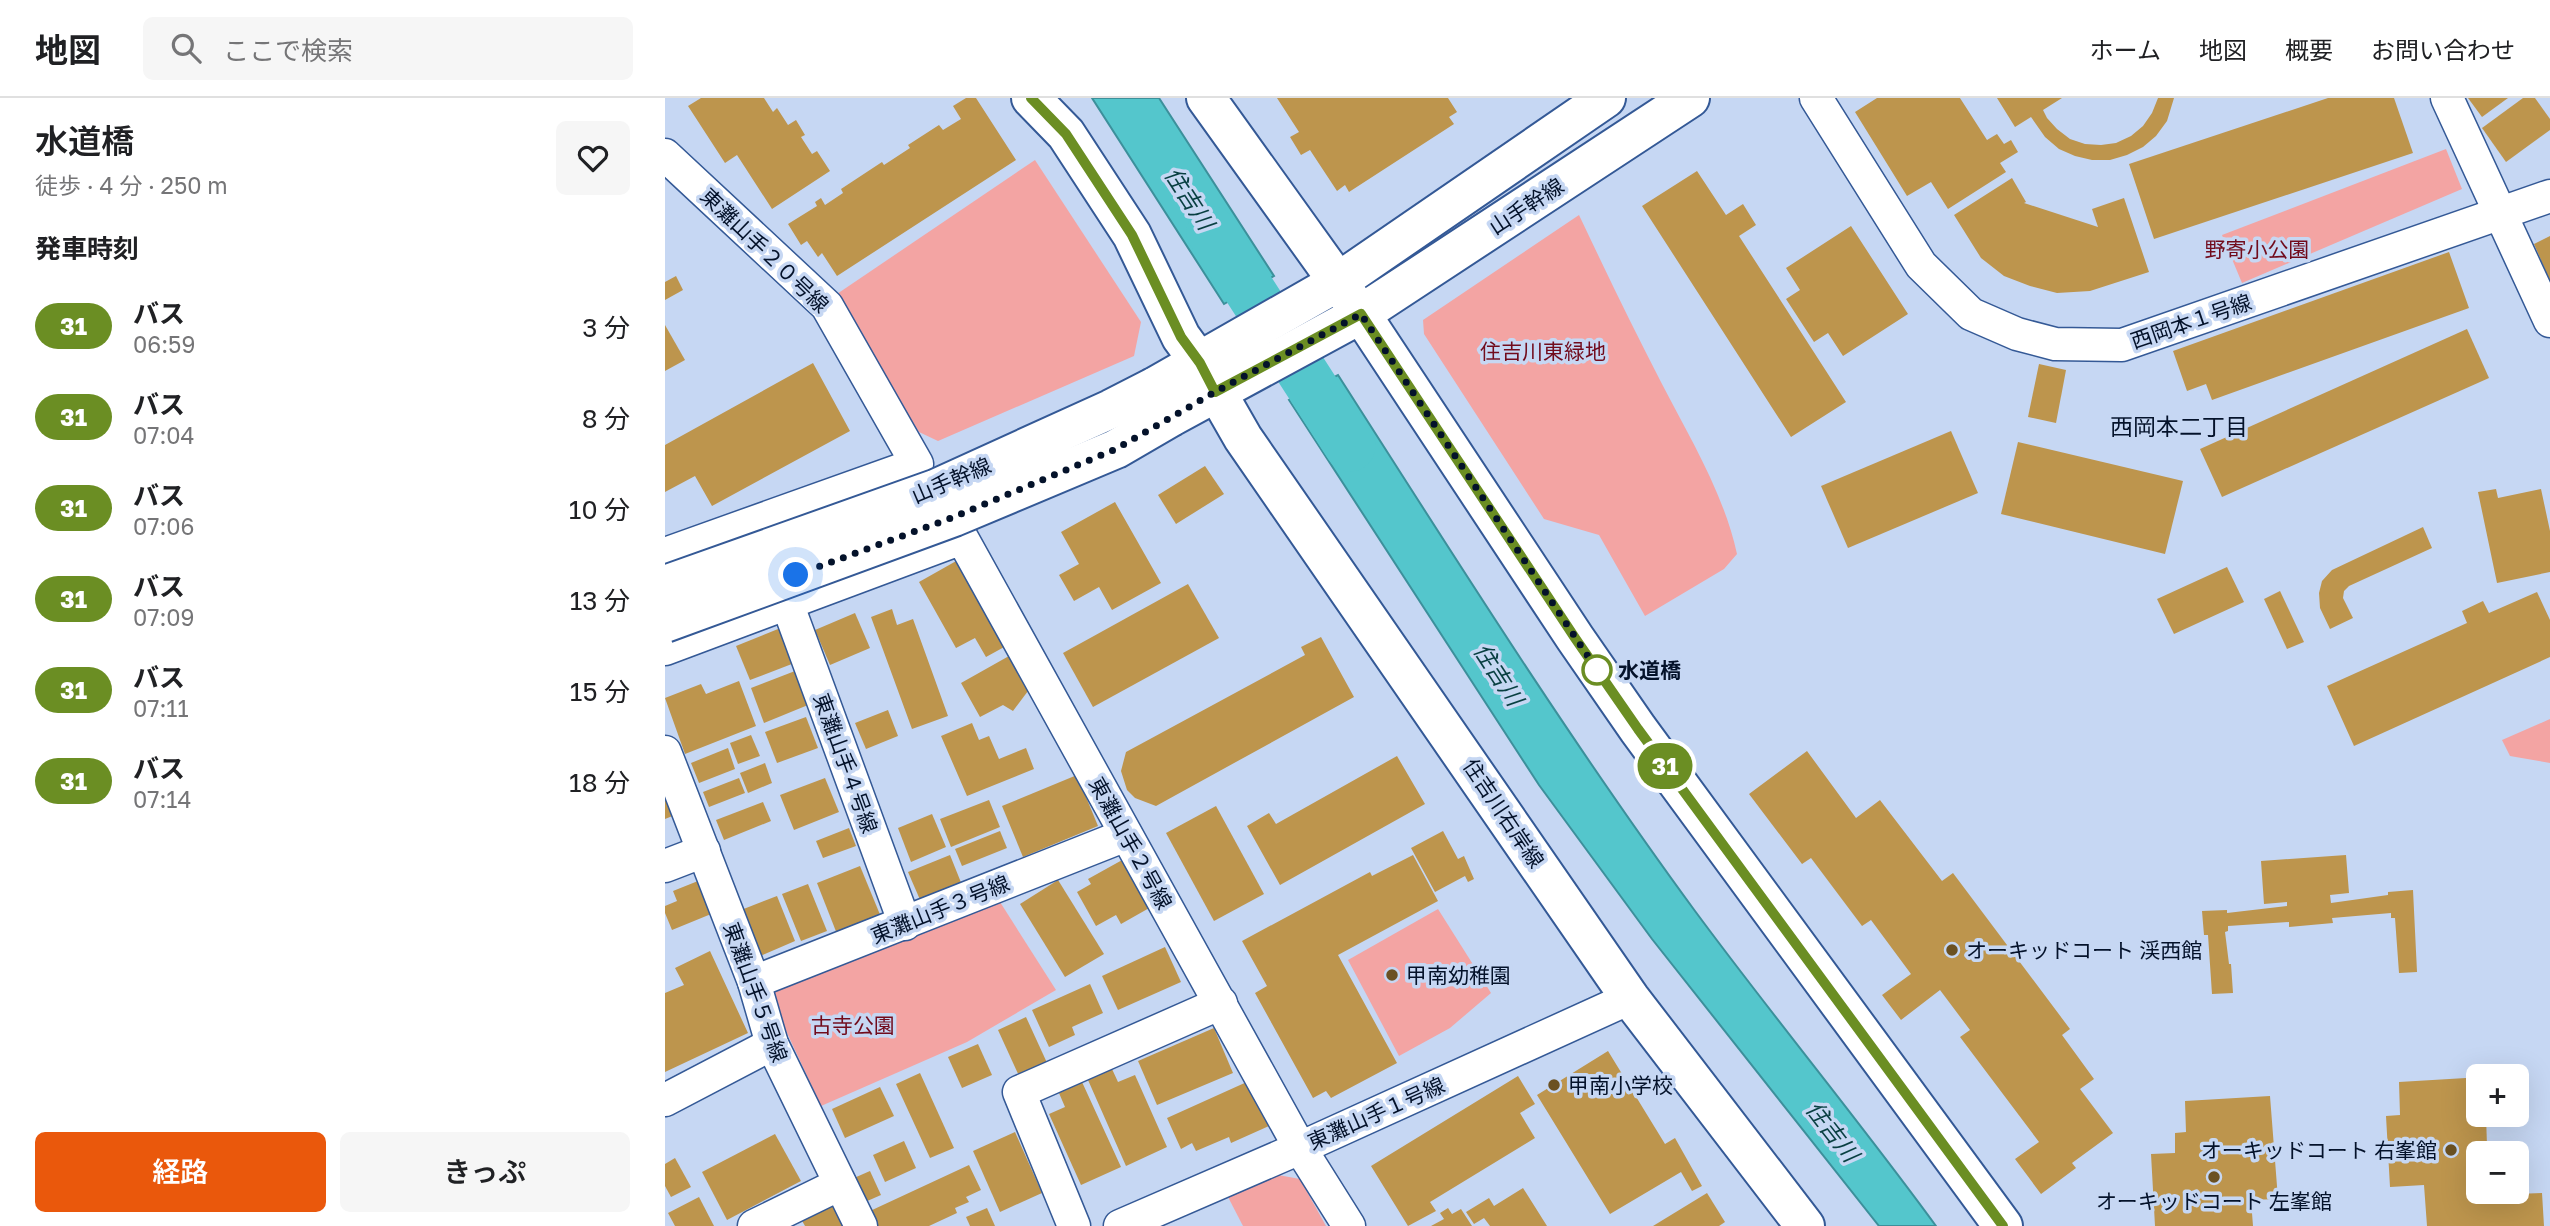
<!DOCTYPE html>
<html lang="ja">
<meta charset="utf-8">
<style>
:root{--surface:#fff;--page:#f6f6f6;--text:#202124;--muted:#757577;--line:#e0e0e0;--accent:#ea580c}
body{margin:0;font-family:"Golos Text","Noto Sans JP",sans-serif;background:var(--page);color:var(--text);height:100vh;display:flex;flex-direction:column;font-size:26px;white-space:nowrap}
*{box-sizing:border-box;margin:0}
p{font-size:23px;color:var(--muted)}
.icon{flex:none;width:38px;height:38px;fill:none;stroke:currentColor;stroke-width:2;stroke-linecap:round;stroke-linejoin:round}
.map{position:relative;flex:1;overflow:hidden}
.details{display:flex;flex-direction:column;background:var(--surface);width:665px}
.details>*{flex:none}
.badge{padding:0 14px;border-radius:23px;font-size:24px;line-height:46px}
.controls{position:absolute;left:1801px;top:966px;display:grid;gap:14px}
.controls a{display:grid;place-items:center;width:63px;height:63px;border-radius:10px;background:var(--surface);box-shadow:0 7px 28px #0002;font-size:35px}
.you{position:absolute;width:35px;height:35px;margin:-18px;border:5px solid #fff;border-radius:50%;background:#1a73e8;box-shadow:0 0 0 10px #1a73e833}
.map>.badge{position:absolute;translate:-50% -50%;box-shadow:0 0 0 4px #fff}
h2{padding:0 35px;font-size:26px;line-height:63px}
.round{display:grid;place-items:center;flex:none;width:74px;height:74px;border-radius:10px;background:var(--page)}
.head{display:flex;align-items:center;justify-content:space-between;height:119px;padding:0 35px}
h1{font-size:33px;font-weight:600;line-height:52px}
.button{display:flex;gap:14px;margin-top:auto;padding:14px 35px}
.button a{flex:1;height:80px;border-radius:10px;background:var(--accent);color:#fff;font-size:28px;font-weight:600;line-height:80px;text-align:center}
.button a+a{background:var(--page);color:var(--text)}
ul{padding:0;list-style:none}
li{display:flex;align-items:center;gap:21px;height:91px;padding:0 35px}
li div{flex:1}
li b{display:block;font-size:26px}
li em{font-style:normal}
li .badge{min-width:77px;font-weight:700;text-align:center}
header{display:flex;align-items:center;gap:42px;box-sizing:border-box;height:98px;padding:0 35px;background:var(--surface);border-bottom:2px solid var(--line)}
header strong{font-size:33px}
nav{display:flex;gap:38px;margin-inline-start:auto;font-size:24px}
.search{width:490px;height:63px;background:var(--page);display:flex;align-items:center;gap:18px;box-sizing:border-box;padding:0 24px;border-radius:10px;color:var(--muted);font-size:26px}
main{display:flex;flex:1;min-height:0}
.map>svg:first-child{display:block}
.green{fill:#f3a4a3}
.water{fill:#54c6cc;stroke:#3c909b;stroke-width:2}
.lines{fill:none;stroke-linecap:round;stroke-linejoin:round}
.river{stroke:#54c6cc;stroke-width:51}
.building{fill:#bd954d}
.minor-casing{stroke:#345996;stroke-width:35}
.tertiary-casing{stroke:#345996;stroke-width:42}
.minor{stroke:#fff;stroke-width:32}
.tertiary{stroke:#fff;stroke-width:38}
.tertiary-bridge-casing{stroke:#345996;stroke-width:42;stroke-linecap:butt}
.tertiary-bridge{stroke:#fff;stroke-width:38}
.line-casing{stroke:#fff;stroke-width:16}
.line{stroke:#6b8e23;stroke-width:10}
.walk{stroke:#04122a;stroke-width:7;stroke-dasharray:0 12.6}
.stop-dot{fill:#fff;stroke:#6b8e23;stroke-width:3.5}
.poi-dot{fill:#6b5122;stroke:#c6d7f3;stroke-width:2.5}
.labels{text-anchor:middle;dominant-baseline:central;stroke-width:7;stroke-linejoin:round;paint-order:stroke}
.street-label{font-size:21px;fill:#04122a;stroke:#c6d7f3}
.park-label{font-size:21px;fill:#710b1c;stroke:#c6d7f3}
.stop-label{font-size:21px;font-weight:bold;fill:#04122a;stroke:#c6d7f3;text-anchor:start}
.poi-label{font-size:21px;fill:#04122a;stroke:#c6d7f3;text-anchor:start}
.water-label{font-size:23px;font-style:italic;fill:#083f41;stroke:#c6d7f3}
.neighbourhood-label{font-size:23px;fill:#04122a;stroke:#c6d7f3}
</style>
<header>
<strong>地図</strong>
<div class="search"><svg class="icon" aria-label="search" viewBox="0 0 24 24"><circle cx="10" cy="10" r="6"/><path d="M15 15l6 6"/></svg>ここで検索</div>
<nav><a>ホーム</a><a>地図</a><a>概要</a><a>お問い合わせ</a></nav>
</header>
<main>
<section class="details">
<div class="head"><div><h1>水道橋</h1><p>徒歩 · 4 分 · 250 m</p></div><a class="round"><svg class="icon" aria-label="heart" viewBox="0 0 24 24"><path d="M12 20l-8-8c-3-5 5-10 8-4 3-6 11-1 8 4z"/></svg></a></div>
<h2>発車時刻</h2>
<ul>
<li><span class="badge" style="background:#6b8e23;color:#fff">31</span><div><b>バス</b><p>06:59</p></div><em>3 分</em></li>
<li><span class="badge" style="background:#6b8e23;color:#fff">31</span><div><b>バス</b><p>07:04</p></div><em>8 分</em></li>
<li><span class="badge" style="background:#6b8e23;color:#fff">31</span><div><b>バス</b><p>07:06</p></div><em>10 分</em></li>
<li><span class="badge" style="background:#6b8e23;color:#fff">31</span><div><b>バス</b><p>07:09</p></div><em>13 分</em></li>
<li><span class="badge" style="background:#6b8e23;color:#fff">31</span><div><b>バス</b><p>07:11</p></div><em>15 分</em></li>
<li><span class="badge" style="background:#6b8e23;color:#fff">31</span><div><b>バス</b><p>07:14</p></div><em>18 分</em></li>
</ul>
<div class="button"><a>経路</a><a>きっぷ</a></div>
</section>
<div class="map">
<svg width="1885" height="1128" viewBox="0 0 1885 1128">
<rect width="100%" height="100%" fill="#c6d7f3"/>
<g class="green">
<path d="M1781,51L1797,91L1577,185L1557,137Z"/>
<path d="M370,62L476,224L469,258L273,343L254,334L169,198Z"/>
<path d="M914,117C941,174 968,230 997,286C1025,340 1059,396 1072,456L1059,471L980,518L934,437L879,421L759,236L758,222Z"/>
<path d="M1885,621V665L1845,658L1837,642Z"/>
<path d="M335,804L391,892L302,944L156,1008L103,894Z"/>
<path d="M773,811L826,895L785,930L734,958L683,862Z"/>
<path d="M613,1077L635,1081L661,1128H578L563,1099Z"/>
</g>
<g class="water">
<path d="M427,0H494L609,178L559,206Z"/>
<path d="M673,277C789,458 903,640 1030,813C1109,920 1193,1021 1271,1128H1214L987,841L874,687L624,302Z"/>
</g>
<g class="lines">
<path class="river" d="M547,134L685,348"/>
</g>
<g class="building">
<path d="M36,0H99L108,14L112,10L123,27L131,22L140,37L136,39L147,56L152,53L165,73L107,111L72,57L60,65L23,8Z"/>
<path d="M301,0H311L351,62L172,178L157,155L153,159L142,143L136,147L123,126L152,108L150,104L156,100L160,107L178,95L176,91L217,64L219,67L245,50L243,47L274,27L278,32L296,21L288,8Z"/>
<path d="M612,0H783L792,14L784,19L789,26L684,94L680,87L672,93L645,52L636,57L625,39L634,34Z"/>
<path d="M1212,0H1295L1322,42L1332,36L1339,46L1346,42L1353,54L1335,65L1341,74L1283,111L1266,84L1242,98L1190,14Z"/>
<path d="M1332,0H1397L1378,12L1382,20L1392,31L1405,41L1420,46L1436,47L1451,45L1466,38L1478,28L1487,15L1493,0H1509L1502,23L1491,38L1478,49L1462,57L1445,62H1427L1410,58L1394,51L1380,39L1366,19L1350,29Z"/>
<path d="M1663,0H1729L1748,55L1489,141L1464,66Z"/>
<path d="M1803,0H1843L1817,19Z"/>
<path d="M1858,0H1870L1885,21V32L1841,64L1817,30Z"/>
<path d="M1032,73L1061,117L1078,106L1091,127L1074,138L1181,304L1126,339L977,108Z"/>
<path d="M1347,80L1361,104L1359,105L1433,129L1427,111L1459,100L1484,174L1425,193L1392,195L1365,188L1339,178L1316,160L1289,117Z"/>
<path d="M1186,128L1243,216L1178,258L1163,235L1149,244L1121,201L1135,192L1121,170Z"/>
<path d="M1885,138V183L1869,146Z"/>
<path d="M1784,154L1804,210L1547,302L1541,286L1522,293L1508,253Z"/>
<path d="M11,178L18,192L0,202V184Z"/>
<path d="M0,227L20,262L0,273Z"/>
<path d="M1802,231L1824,280L1557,399L1535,351Z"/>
<path d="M148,265L185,333L47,408L30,378L0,394V347Z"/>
<path d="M1374,266L1401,272L1391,325L1363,319Z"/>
<path d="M1286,333L1313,395L1183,450L1156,388Z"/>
<path d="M1353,344L1518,383L1500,456L1336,416Z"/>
<path d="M540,368L559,396L511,426L493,397Z"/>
<path d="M1831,391L1833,400L1876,391L1885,433V474L1832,485L1813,394Z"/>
<path d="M450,404L496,485L447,512L434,489L409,503L394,477L414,466L396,434Z"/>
<path d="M1758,429L1767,450L1684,488L1679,493L1678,500L1688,520L1665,531L1655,510L1654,495L1657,483L1667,472Z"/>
<path d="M293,462L341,548L321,559L310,540L291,550L254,484Z"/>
<path d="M1562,469L1579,504L1509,536L1492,501Z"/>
<path d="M523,486L554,540L428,609L398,555Z"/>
<path d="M1615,493L1639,544L1622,551L1599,501Z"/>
<path d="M1872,494L1885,522V559L1689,648L1662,588L1802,525L1797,513L1818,503L1824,515Z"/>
<path d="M227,511L232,527L248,521L283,618L247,631L206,519Z"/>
<path d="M190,515L205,550L165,567L150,532Z"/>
<path d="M118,529L132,564L85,582L71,548Z"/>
<path d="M656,539L689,599L491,708L470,700L462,692L456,673L461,654L640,557L636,549Z"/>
<path d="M344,558L363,593L348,613L338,607L315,619L296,585Z"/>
<path d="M130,573L143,607L99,625L86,590Z"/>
<path d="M74,583L91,628L20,656L0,600L36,586L41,596Z"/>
<path d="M223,612L233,638L201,651L190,625Z"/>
<path d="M141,619L153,650L112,665L100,634Z"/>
<path d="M307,625L314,642L324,638L334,661L361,650L369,671L302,698L276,638Z"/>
<path d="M86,637L95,658L73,666L65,645Z"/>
<path d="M63,650L70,671L34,685L26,665Z"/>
<path d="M1142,653L1191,720L1215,702L1277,783L1288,775L1405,931L1397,937L1429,981L1415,991L1448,1035L1407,1065L1411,1070L1376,1096L1350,1061L1374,1044L1295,939L1305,932L1275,892L1236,922L1217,897L1246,876L1206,822L1197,828L1146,760L1137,766L1084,696Z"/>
<path d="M732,658L760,706L615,787L582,728L604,715L611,726Z"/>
<path d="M100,665L107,685L83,695L75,675Z"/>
<path d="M412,677L433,728L358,759L337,708Z"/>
<path d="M74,680L80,695L44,709L38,694Z"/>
<path d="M160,680L174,714L129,732L115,697Z"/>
<path d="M0,690L10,717L0,721Z"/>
<path d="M324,702L335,729L286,749L275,721Z"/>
<path d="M98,704L106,723L59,742L51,722Z"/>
<path d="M551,708L599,796L549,823L501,735Z"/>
<path d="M267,716L281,749L246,764L233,730Z"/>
<path d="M184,730L191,748L158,760L151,743Z"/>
<path d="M335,733L342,750L297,768L290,751Z"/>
<path d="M778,733L793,761L799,758L809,781L803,784L800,778L770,794L746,750Z"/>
<path d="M285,757L297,787L256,804L243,774Z"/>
<path d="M748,757L773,803L673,857L732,965L666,1000L661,993L648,1000L590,895L602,888L577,843L705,774L707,778Z"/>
<path d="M1681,757L1684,795L1665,797L1666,805L1723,797V794L1748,792L1752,874L1734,875L1730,820H1726V815L1667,820L1668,825L1624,829V824L1563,828V833L1560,834L1564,866H1566L1568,895L1547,896L1543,837H1539L1537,813L1562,812V815L1622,808V804L1599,806L1596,763Z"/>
<path d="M459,761L486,809L456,826L451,817L431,828L412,794L426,786L423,781Z"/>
<path d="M195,768L216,819L172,836L152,785Z"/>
<path d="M38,781L51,814L7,832L0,815V808L12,803L8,793Z"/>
<path d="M393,782L439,856L400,879L355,806Z"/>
<path d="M143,786L162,833L136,843L117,796Z"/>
<path d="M112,798L130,843L95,858L76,812Z"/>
<path d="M500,849L516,884L453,912L437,878Z"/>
<path d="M45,853L83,935L0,974V895L19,887L10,870Z"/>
<path d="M425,886L438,915L407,929L410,937L384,949L367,912Z"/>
<path d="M361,919L383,967L355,980L333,932Z"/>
<path d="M549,930L568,975L492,1007L473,963Z"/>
<path d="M313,946L327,977L297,990L283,959Z"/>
<path d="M943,953L1000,1046L1010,1040L1037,1088L1027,1093L1016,1074L945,1116L872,997Z"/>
<path d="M447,971L453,984L470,977L502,1049L461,1068L423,982Z"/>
<path d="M255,975L289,1050L265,1060L231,986Z"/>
<path d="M853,978L870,1006L855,1015L870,1040L765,1104L771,1113L743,1128L706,1068Z"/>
<path d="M1801,980L1802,1012L1813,1011V1017H1821L1822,1048L1848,1046L1849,1055H1813V1094H1851V1096L1877,1095L1879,1128H1762L1759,1087L1725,1089L1721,1018L1735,1017L1734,984Z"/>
<path d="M584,983L604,1028L566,1045L564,1039L531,1053L527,1045L516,1051L502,1020Z"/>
<path d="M417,984L456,1069L416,1087L384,1016L400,1009L394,995Z"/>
<path d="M215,989L229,1018L180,1040L167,1011Z"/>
<path d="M1605,998L1613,1101L1586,1102L1588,1128H1490L1486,1056L1510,1055V1035L1521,1034L1520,1003Z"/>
<path d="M350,1034L377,1095L335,1114L308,1053Z"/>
<path d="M110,1036L136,1083L62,1122L37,1074Z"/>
<path d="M239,1043L251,1070L220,1084L208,1057Z"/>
<path d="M10,1060L26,1089L6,1099L0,1088V1066Z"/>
<path d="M304,1067L316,1092L301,1099L304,1104L290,1110L292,1115L264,1128H213L205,1113Z"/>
<path d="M205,1073L216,1097L200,1104L189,1080Z"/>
<path d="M858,1090L882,1128H825L819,1120L809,1126L801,1114L824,1100L829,1108Z"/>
<path d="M1042,1095L1060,1124L1054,1128H988Z"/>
<path d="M34,1099L49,1128H10L3,1115Z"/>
<path d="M165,1103L178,1128H140L135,1119Z"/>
<path d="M322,1110L330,1128H305L301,1119Z"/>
<path d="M783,1110L787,1116L796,1111L807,1128H766L779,1121L775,1115Z"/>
</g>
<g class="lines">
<defs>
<g id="minor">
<path d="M1151,0L1256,167L1306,216L1352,236L1390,246L1457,247L1885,98"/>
<path d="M1782,0L1885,223"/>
<path d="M0,57L162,208L252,366L0,456"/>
<path d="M122,505L240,826"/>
<path d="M0,551L297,440L635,1050L684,1128"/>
<path d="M0,654L89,884L107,946L196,1128"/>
<path d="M0,768L39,753"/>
<path d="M89,884L461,737"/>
<path d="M0,1002L107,946"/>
<path d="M89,1128L175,1086"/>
<path d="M409,1128L354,994L556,905"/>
<path d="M455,1128L635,1050L965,900"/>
</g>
<g id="tertiary">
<path d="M366,0L401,36L467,137L516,239L535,265L578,340L965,900L1140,1128"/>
<path d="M541,0L696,216L910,540L973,631L1338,1128"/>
<path d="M489,289L673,184L941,0"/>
<path d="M506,319L696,216L1025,0"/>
</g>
</defs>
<use href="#minor" class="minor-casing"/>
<use href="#tertiary" class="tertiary-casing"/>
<use href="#minor" class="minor"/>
<use href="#tertiary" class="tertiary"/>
<defs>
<g id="tertiary-bridge">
<path d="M0,487L270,391L446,311L489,289"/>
<path d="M0,525L289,419L451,351L506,319"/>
</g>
</defs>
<use href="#tertiary-bridge" class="tertiary-bridge-casing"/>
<use href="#tertiary-bridge" class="tertiary-bridge"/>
</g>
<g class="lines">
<defs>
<path id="line" d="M366,0L401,36L467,137L516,239L535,265L550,294L696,216L910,540L973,631L1338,1128"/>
</defs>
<use href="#line" class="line-casing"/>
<use href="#line" class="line"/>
<path class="walk" d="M131,477L289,419L451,351L550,294L696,216L932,572"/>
</g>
<circle class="stop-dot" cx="932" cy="572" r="14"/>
<g class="poi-dot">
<circle cx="1287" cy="852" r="7"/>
<circle cx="727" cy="877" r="7"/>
<circle cx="889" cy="987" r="7"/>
<circle cx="1786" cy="1052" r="7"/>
<circle cx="1549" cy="1079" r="7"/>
</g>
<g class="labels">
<g class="street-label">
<text transform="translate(861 108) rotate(-33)">山手幹線</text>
<text transform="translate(100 152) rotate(44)">東灘山手２０号線</text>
<text transform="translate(1526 223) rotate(-19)">西岡本１号線</text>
<text transform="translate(286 382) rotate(-23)">山手幹線</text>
<text transform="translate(181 665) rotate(70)">東灘山手４号線</text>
<text transform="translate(839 715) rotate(56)">住吉川右岸線</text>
<text transform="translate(466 745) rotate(61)">東灘山手２号線</text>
<text transform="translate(275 811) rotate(-22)">東灘山手３号線</text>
<text transform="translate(91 894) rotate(70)">東灘山手５号線</text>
<text transform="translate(711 1015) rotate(-24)">東灘山手１号線</text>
</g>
<g class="park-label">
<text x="1592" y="151">野寄小公園</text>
<text x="878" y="253">住吉川東緑地</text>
<text x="188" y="927">古寺公園</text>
</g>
<g class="stop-label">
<text x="953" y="572">水道橋</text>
</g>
<g class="poi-label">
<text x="1301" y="852">オーキッドコート 渓西館</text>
<text x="741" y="877">甲南幼稚園</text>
<text x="903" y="987">甲南小学校</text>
<text x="1772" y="1052" text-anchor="end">オーキッドコート 右峯館</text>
<text x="1549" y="1103" text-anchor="middle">オーキッドコート 左峯館</text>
</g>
<g class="water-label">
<text transform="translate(525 100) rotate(57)">住吉川</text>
<text transform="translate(834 576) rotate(57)">住吉川</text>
<text transform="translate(1168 1033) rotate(52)">住吉川</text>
</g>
<g class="neighbourhood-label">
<text x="1514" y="328">西岡本二丁目</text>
</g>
</g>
</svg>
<div class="controls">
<a>+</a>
<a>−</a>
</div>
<div class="you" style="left:131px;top:477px"></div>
<b class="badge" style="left:1000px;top:668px;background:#6b8e23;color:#fff">31</b>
</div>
</main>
